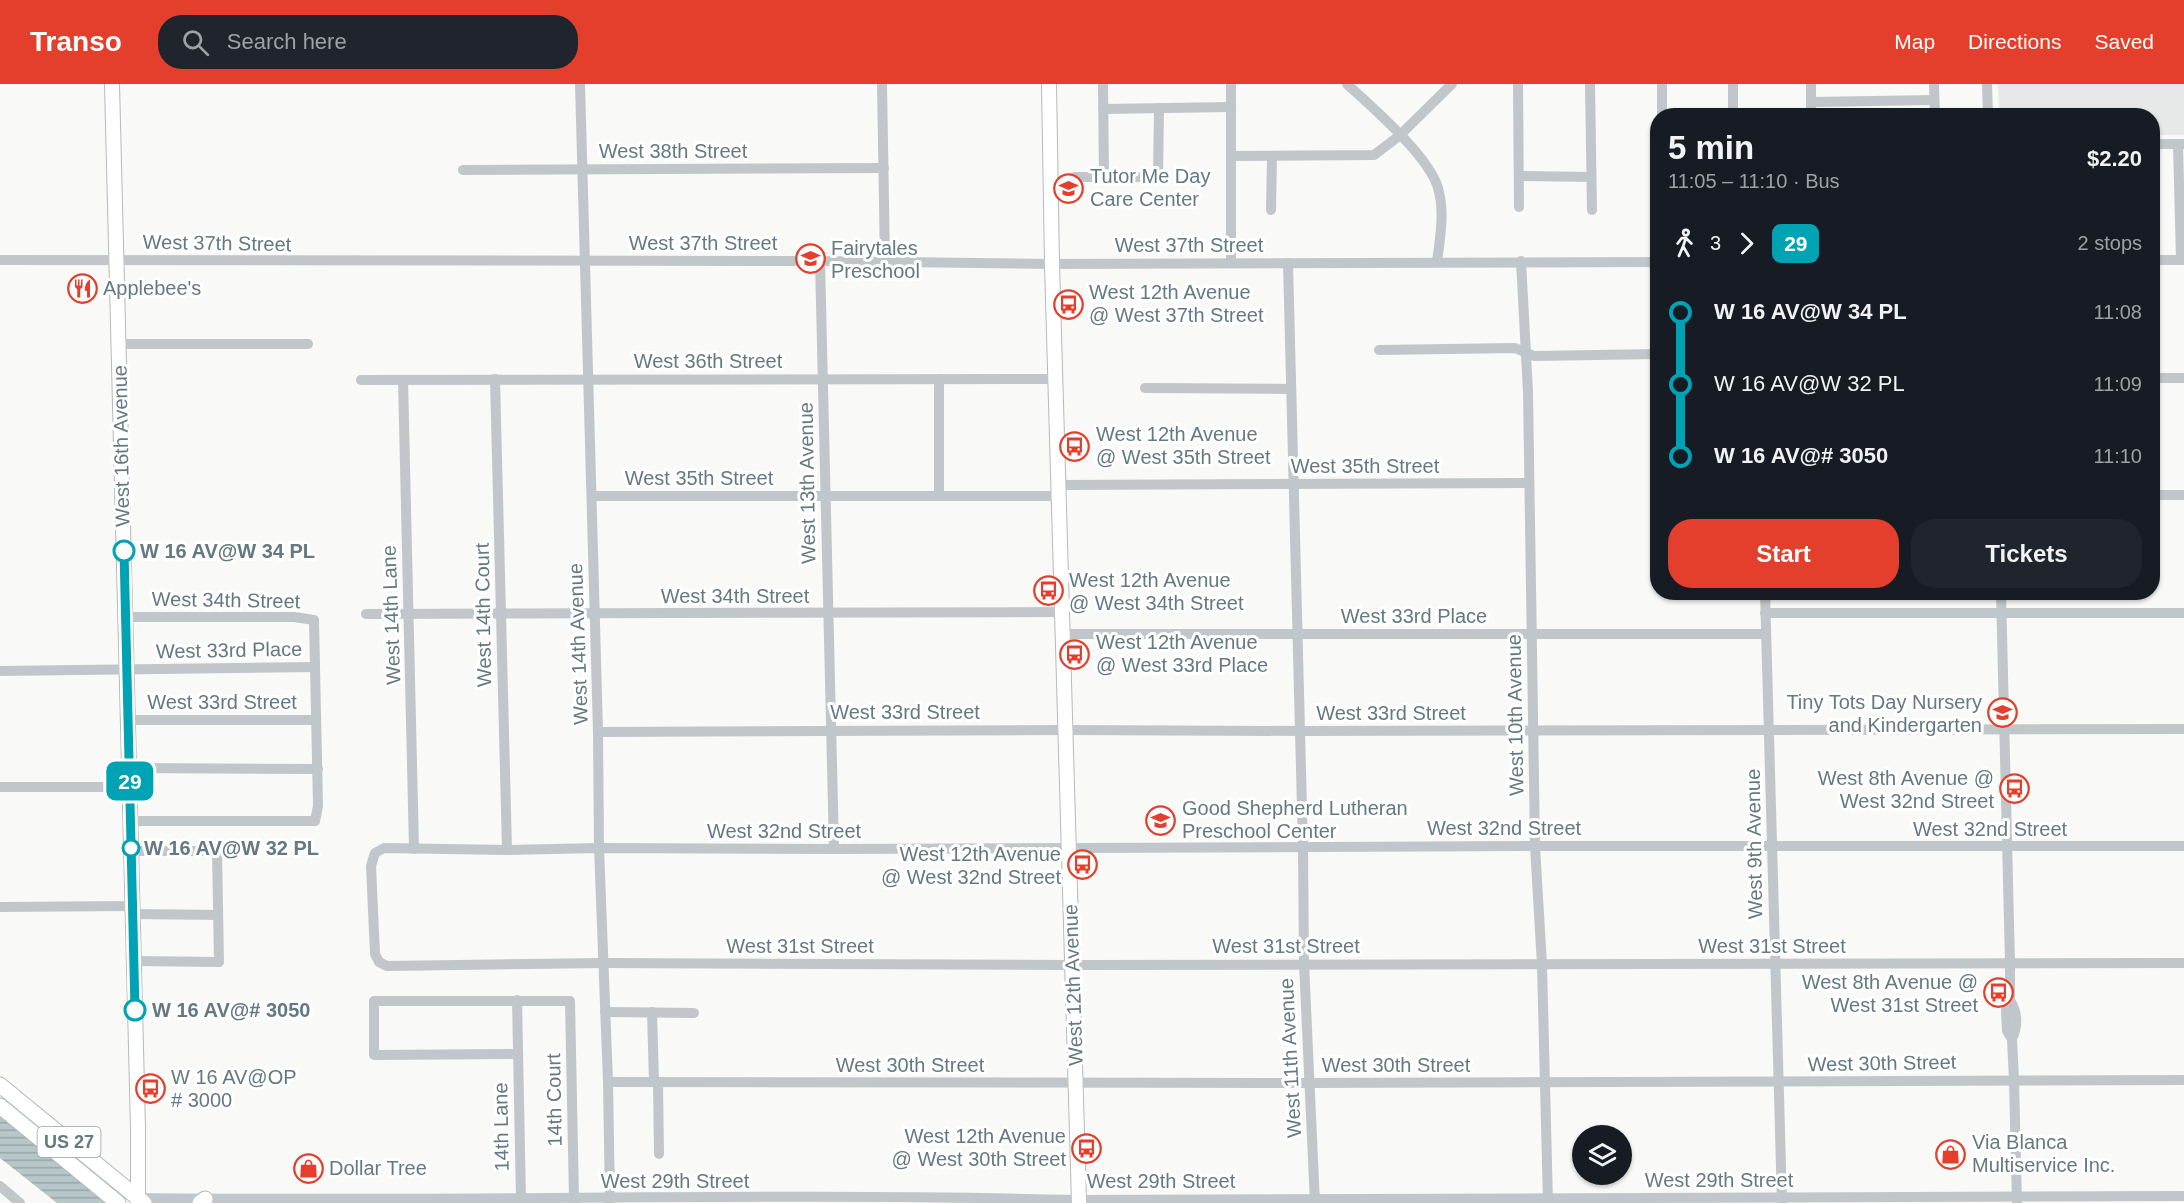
<!DOCTYPE html>
<meta charset="utf-8">
<style>
:root{--surface:#171b24;--page:#20242c;--text:#f1f3f6;--muted:#9ea1a6;--accent:#e43e2c}
body{margin:0;font-family:Helvetica,sans-serif;background:var(--page);color:var(--text);height:100vh;display:flex;flex-direction:column;font-size:22px;white-space:nowrap}
*{box-sizing:border-box;margin:0}
p{font-size:20px;color:var(--muted)}
.icon{flex:none;width:33px;height:33px;fill:none;stroke:currentColor;stroke-width:2;stroke-linecap:round;stroke-linejoin:round}
.map{position:relative;flex:1;overflow:hidden}
.panel{position:absolute;left:1650px;top:24px;width:510px;height:492px;display:flex;flex-direction:column;background:var(--surface);border-radius:24px;box-shadow:0 2px 4px #0004}
.panel>*{flex:none}
.badge{padding:0 12px;border-radius:9px;font-size:21px;line-height:39px}
.tools{position:absolute;left:1572px;top:1041px;display:grid;gap:12px}
.tools a{display:grid;place-items:center;width:60px;height:60px;border-radius:50%;background:var(--surface);box-shadow:0 2px 4px #0004;font-size:30px}
.map>.badge{position:absolute;translate:-50% -50%;box-shadow:0 0 0 3px #fff}
.legs{display:flex;align-items:center;gap:9px;height:66px;padding:0 18px;font-size:20px}
.legs p{margin-inline-start:auto}
.overview{display:flex;align-items:center;justify-content:space-between;height:102px;padding:0 18px}
h1{font-size:33px;font-weight:700;line-height:45px}
.button{display:flex;gap:12px;margin-top:auto;padding:12px 18px}
.button a{flex:1;height:69px;border-radius:24px;background:var(--accent);color:#fff;font-size:24px;font-weight:700;line-height:69px;text-align:center}
.button a+a{background:var(--page);color:var(--text)}
ul{padding:0 18px;list-style:none}
li{display:flex;align-items:center;gap:21px;height:72px;font-size:22px}
li i{display:grid;place-items:center;width:9px;height:100%;margin:0 8px;background:currentColor}
li i::after{content:'';width:15px;height:15px;margin:-8px;border:4px solid;border-radius:50%;background:var(--surface)}
li p{margin-inline-start:auto}
li:first-child i{background:linear-gradient(#0000 50%,currentColor 0)}
li:last-child i{background:linear-gradient(currentColor 50%,#0000 0)}
header{display:flex;align-items:center;gap:36px;box-sizing:border-box;height:84px;padding:0 30px;background:var(--accent);color:#fff}
header strong{font-size:28px}
nav{display:flex;gap:33px;margin-inline-start:auto;font-size:21px}
.search{width:420px;height:54px;background:var(--page);display:flex;align-items:center;gap:15px;box-sizing:border-box;padding:0 21px;border-radius:24px;color:var(--muted);font-size:22px}
.map>svg:first-child{display:block}
.built{fill:#e7e9e8}
.water{fill:url(#water-rules)}
.lines{fill:none;stroke-linecap:round;stroke-linejoin:round}
.major-casing{stroke:#b4babd;stroke-width:16}
.highway-casing{stroke:#b3b9bc;stroke-width:17}
.minor{stroke:#c0c6c9;stroke-width:10}
.major{stroke:#fff;stroke-width:14}
.highway{stroke:#fff;stroke-width:15}
.line-1-casing{stroke:#fff;stroke-width:14}
.line-1{stroke:#00a3b4;stroke-width:9}
.stop-1-dot{fill:#fff;stroke:#00a3b4;stroke-width:3}
.labels{text-anchor:middle;dominant-baseline:central;stroke-width:6;stroke-linejoin:round;paint-order:stroke}
.shield{fill:#fff;stroke:#92a1a8;stroke-width:1.5}
.shield-label{font-size:18px;font-weight:bold;fill:#647982}
.street-label{font-size:20px;fill:#647982;stroke:#fff}
.poi-label{font-size:20px;fill:#647982;stroke:#fff;text-anchor:start}
.stop-label{font-size:20px;font-weight:bold;fill:#647982;stroke:#fff;text-anchor:start}
</style>
<header>
<strong>Transo</strong>
<div class="search"><svg class="icon" aria-label="search" viewBox="0 0 24 24"><circle cx="10" cy="10" r="6"/><path d="M15 15l6 6"/></svg>Search here</div>
<nav><a>Map</a><a>Directions</a><a>Saved</a></nav>
</header>
<div class="map">
<svg width="2184" height="1119" viewBox="0 0 2184 1119">
<defs>
<pattern id="water-rules" width="6" height="5" patternUnits="userSpaceOnUse" patternTransform="scale(1.5)"><rect width="6" height="5" fill="#b7c6c8"/><path d="M0 2.5h6" fill="none" stroke="#98a6a8"/></pattern>
</defs>
<rect width="100%" height="100%" fill="#f9f9f7"/>
<path class="built" d="M1998,0H2184V51H2153L2152,32L1999,31Z"/>
<path class="water" d="M0,1032L106,1119H57L0,1074Z"/>
<g class="lines">
<defs>
<g id="major">
<path d="M112,0L138,1044V1119"/>
<path d="M1049,0L1052,180L1079,1119"/>
</g>
<g id="highway">
<path d="M0,1001L144,1119"/>
<path d="M0,1022L118,1119"/>
<path d="M200,1119L205,1115"/>
</g>
</defs>
<use href="#major" class="major-casing"/>
<use href="#highway" class="highway-casing"/>
<g class="minor">
<path d="M580,0L598,648L599,764L608,998L610,1119"/>
<path d="M882,0L885,178"/>
<path d="M1103,0L1104,93"/>
<path d="M1231,0V179"/>
<path d="M1347,0C1372,23 1429,72 1438,104C1445,128 1440,154 1437,178"/>
<path d="M1518,0L1519,123"/>
<path d="M1590,0L1592,126"/>
<path d="M1662,0V32"/>
<path d="M1934,0L1935,32"/>
<path d="M1987,0L1988,32"/>
<path d="M1811,18L1934,16"/>
<path d="M1103,25L1231,23"/>
<path d="M1733,32V0"/>
<path d="M1811,32V0"/>
<path d="M2152,60H2184"/>
<path d="M2178,60L2181,176"/>
<path d="M1231,72L1374,71L1399,52L1452,0"/>
<path d="M463,86L884,84"/>
<path d="M1519,92L1591,93"/>
<path d="M1075,93H1158L1159,24"/>
<path d="M1271,126L1272,73"/>
<path d="M0,176L820,177L1052,180L1658,178"/>
<path d="M2152,176H2184"/>
<path d="M820,177L834,765"/>
<path d="M1521,177L1528,308L1535,762L1542,881L1548,1119"/>
<path d="M1288,179L1303,764L1304,879L1315,1119"/>
<path d="M118,260H308"/>
<path d="M1379,266L1515,264L1534,272L1658,270"/>
<path d="M2152,294H2184"/>
<path d="M495,295L507,766"/>
<path d="M939,295V412"/>
<path d="M361,296L1056,295"/>
<path d="M403,296L414,765"/>
<path d="M1145,304L1291,305"/>
<path d="M1058,401L1528,399"/>
<path d="M2152,411H2184"/>
<path d="M592,412H1059"/>
<path d="M1765,508L1782,1119"/>
<path d="M2001,508L2010,879V916L2006,927L2007,947L2012,955L2014,996L2017,1119"/>
<path d="M1765,529H2184"/>
<path d="M366,530L1062,528"/>
<path d="M125,533H294L314,536L318,722L315,737H131"/>
<path d="M1062,550H1766"/>
<path d="M0,587L315,583"/>
<path d="M128,636H315"/>
<path d="M598,648L1065,646L1300,647L2184,645"/>
<path d="M129,684L318,685"/>
<path d="M0,703H130"/>
<path d="M2184,762H1535L834,765L599,764L507,766L384,764L375,769L371,782L375,870L379,878L387,882L603,879L1072,881L2184,879"/>
<path d="M131,767H217L219,878L134,877"/>
<path d="M0,823L133,822"/>
<path d="M133,830L218,831"/>
<path d="M517,916L521,1115"/>
<path d="M2010,916C2018,929 2018,942 2012,955"/>
<path d="M605,928L694,929"/>
<path d="M652,928L654,998"/>
<path d="M517,970L374,971V917H570L574,1115"/>
<path d="M608,998L1309,999L2184,996"/>
<path d="M658,998L659,1070"/>
<path d="M0,1102L20,1119"/>
<path d="M138,1114C452,1118 766,1108 1079,1116L2184,1112"/>
</g>
<use href="#major" class="major"/>
<use href="#highway" class="highway"/>
</g>
<g class="lines">
<defs>
<path id="line-1" d="M124,467L135,926"/>
</defs>
<use href="#line-1" class="line-1-casing"/>
<use href="#line-1" class="line-1"/>
</g>
<defs>
<symbol id="school-ring" viewBox="-11 -11 22 22"><circle r="9.5" fill="#fff" stroke="#e43e2c" stroke-width="1.5"/><path d="M0-5L7-2L0 1L-7-2ZM-4 1L0 2.5L4 1V4Q0 6-4 4Z" fill="#e43e2c"/></symbol>
<symbol id="restaurant-ring" viewBox="-11 -11 22 22"><circle r="9.5" fill="#fff" stroke="#e43e2c" stroke-width="1.5"/><path d="M-5-6h1v4h1v-4h1v4h1v-4h1v5L-1.5 .5V6h-2V.5L-5-1ZM5-6V6H3V1.5H1.5Q1.5-4 5-6Z" fill="#e43e2c"/></symbol>
<symbol id="bus-ring" viewBox="-11 -11 22 22"><circle r="9.5" fill="#fff" stroke="#e43e2c" stroke-width="1.5"/><path d="M-5-6H5V4H4V6H2V4H-2V6H-4V4H-5ZM-3.5-4V0h7V-4ZM-3.5 1.2v1.5H-2V1.2ZM2 1.2v1.5H3.5V1.2Z" fill="#e43e2c"/></symbol>
<symbol id="shop-ring" viewBox="-11 -11 22 22"><circle r="9.5" fill="#fff" stroke="#e43e2c" stroke-width="1.5"/><path d="M-5-2.5h2.3a2.7 3.5 0 0 1 5.4 0H5L5.5 6h-11ZM-1.5-2.5h3a1.5 2.3 0 0 0-3 0Z" fill="#e43e2c"/></symbol>
</defs>
<g fill-rule="evenodd">
<use href="#school-ring" x="1052" y="88" width="33" height="33"/>
<use href="#school-ring" x="794" y="158" width="33" height="33"/>
<use href="#restaurant-ring" x="66" y="188" width="33" height="33"/>
<use href="#bus-ring" x="1052" y="204" width="33" height="33"/>
<use href="#bus-ring" x="1058" y="346" width="33" height="33"/>
<use href="#bus-ring" x="1032" y="490" width="33" height="33"/>
<use href="#bus-ring" x="1058" y="554" width="33" height="33"/>
<use href="#school-ring" x="1986" y="612" width="33" height="33"/>
<use href="#bus-ring" x="1998" y="688" width="33" height="33"/>
<use href="#school-ring" x="1144" y="720" width="33" height="33"/>
<use href="#bus-ring" x="1066" y="764" width="33" height="33"/>
<use href="#bus-ring" x="1982" y="892" width="33" height="33"/>
<use href="#bus-ring" x="134" y="988" width="33" height="33"/>
<use href="#bus-ring" x="1070" y="1048" width="33" height="33"/>
<use href="#shop-ring" x="1934" y="1054" width="33" height="33"/>
<use href="#shop-ring" x="292" y="1068" width="33" height="33"/>
</g>
<g class="stop-1-dot">
<circle cx="124" cy="467" r="10"/>
<circle cx="131" cy="764" r="8"/>
<circle cx="135" cy="926" r="10"/>
</g>
<g class="labels">
<rect class="shield" x="37.5" y="1043" width="63" height="30" rx="4.5"/>
<g class="shield-label">
<text x="69" y="1058">US 27</text>
</g>
<g class="street-label">
<text x="673" y="67">West 38th Street</text>
<text transform="translate(217 159) rotate(1)">West 37th Street</text>
<text x="703" y="159">West 37th Street</text>
<text x="1189" y="161">West 37th Street</text>
<text x="708" y="277">West 36th Street</text>
<text transform="translate(121 362) rotate(-91)">West 16th Avenue</text>
<text x="1365" y="382">West 35th Street</text>
<text x="699" y="394">West 35th Street</text>
<text transform="translate(807 399) rotate(-91)">West 13th Avenue</text>
<text x="735" y="512">West 34th Street</text>
<text transform="translate(226 516) rotate(1)">West 34th Street</text>
<text transform="translate(391 531) rotate(-92)">West 14th Lane</text>
<text transform="translate(483 531) rotate(-91)">West 14th Court</text>
<text x="1414" y="532">West 33rd Place</text>
<text transform="translate(578 560) rotate(-92)">West 14th Avenue</text>
<text transform="translate(229 566) rotate(-1)">West 33rd Place</text>
<text x="222" y="618">West 33rd Street</text>
<text x="905" y="628">West 33rd Street</text>
<text x="1391" y="629">West 33rd Street</text>
<text transform="translate(1515 631) rotate(-91)">West 10th Avenue</text>
<text x="1504" y="744">West 32nd Street</text>
<text x="1990" y="745">West 32nd Street</text>
<text x="784" y="747">West 32nd Street</text>
<text transform="translate(1754 760) rotate(-91)">West 9th Avenue</text>
<text x="800" y="862">West 31st Street</text>
<text x="1286" y="862">West 31st Street</text>
<text x="1772" y="862">West 31st Street</text>
<text transform="translate(1073 901) rotate(-92)">West 12th Avenue</text>
<text transform="translate(1290 974) rotate(-93)">West 11th Avenue</text>
<text transform="translate(1882 979) rotate(-1)">West 30th Street</text>
<text x="910" y="981">West 30th Street</text>
<text x="1396" y="981">West 30th Street</text>
<text transform="translate(554 1016) rotate(-91)">14th Court</text>
<text transform="translate(501 1043) rotate(-91)">14th Lane</text>
<text x="1719" y="1096">West 29th Street</text>
<text x="675" y="1097">West 29th Street</text>
<text x="1161" y="1097">West 29th Street</text>
</g>
<g class="poi-label">
<text x="1090" y="92">Tutor Me Day<tspan x="1090" dy="23">Care Center</tspan></text>
<text x="831" y="164">Fairytales<tspan x="831" dy="23">Preschool</tspan></text>
<text x="103" y="204">Applebee's</text>
<text x="1089" y="208">West 12th Avenue<tspan x="1089" dy="23">@ West 37th Street</tspan></text>
<text x="1096" y="350">West 12th Avenue<tspan x="1096" dy="23">@ West 35th Street</tspan></text>
<text x="1069" y="496">West 12th Avenue<tspan x="1069" dy="23">@ West 34th Street</tspan></text>
<text x="1096" y="558">West 12th Avenue<tspan x="1096" dy="23">@ West 33rd Place</tspan></text>
<text x="1982" y="618" text-anchor="end">Tiny Tots Day Nursery<tspan x="1982" dy="23">and Kindergarten</tspan></text>
<text x="1994" y="694" text-anchor="end">West 8th Avenue @<tspan x="1994" dy="23">West 32nd Street</tspan></text>
<text x="1182" y="724">Good Shepherd Lutheran<tspan x="1182" dy="23">Preschool Center</tspan></text>
<text x="1061" y="770" text-anchor="end">West 12th Avenue<tspan x="1061" dy="23">@ West 32nd Street</tspan></text>
<text x="1978" y="898" text-anchor="end">West 8th Avenue @<tspan x="1978" dy="23">West 31st Street</tspan></text>
<text x="171" y="993">W 16 AV@OP<tspan x="171" dy="23"># 3000</tspan></text>
<text x="1066" y="1052" text-anchor="end">West 12th Avenue<tspan x="1066" dy="23">@ West 30th Street</tspan></text>
<text x="1972" y="1058">Via Blanca<tspan x="1972" dy="23">Multiservice Inc.</tspan></text>
<text x="329" y="1084">Dollar Tree</text>
</g>
<g class="stop-label">
<text x="140" y="467">W 16 AV@W 34 PL</text>
<text x="144" y="764">W 16 AV@W 32 PL</text>
<text x="152" y="926">W 16 AV@# 3050</text>
</g>
</g>
</svg>
<div class="tools">
<a><svg class="icon" aria-label="layers" viewBox="0 0 24 24"><path d="M12 4l9 5-9 5-9-5zM3 14l9 5 9-5"/></svg></a>
</div>
<b class="badge" style="left:130px;top:697px;background:#00a3b4;color:#fff">29</b>
<section class="panel">
<div class="overview"><div><h1>5 min</h1><p>11:05 – 11:10 · Bus</p></div><b>$2.20</b></div>
<div class="legs"><svg class="icon" aria-label="walk" viewBox="0 0 24 24"><circle cx="13" cy="4" r="2"/><path d="M13 8l-2 6 4 7M11 14l-3 7M7 12l3-4h3l4 4"/></svg>3<svg class="icon" aria-label="forward" viewBox="0 0 24 24"><path d="M9 5l7 7-7 7"/></svg><b class="badge" style="background:#00a3b4;color:#fff">29</b><p>2 stops</p></div>
<ul>
<li><i style="color:#00a3b4"></i><b>W 16 AV@W 34 PL</b><p>11:08</p></li>
<li><i style="color:#00a3b4"></i><span>W 16 AV@W 32 PL</span><p>11:09</p></li>
<li><i style="color:#00a3b4"></i><b>W 16 AV@# 3050</b><p>11:10</p></li>
</ul>
<div class="button"><a>Start</a><a>Tickets</a></div>
</section>
</div>
